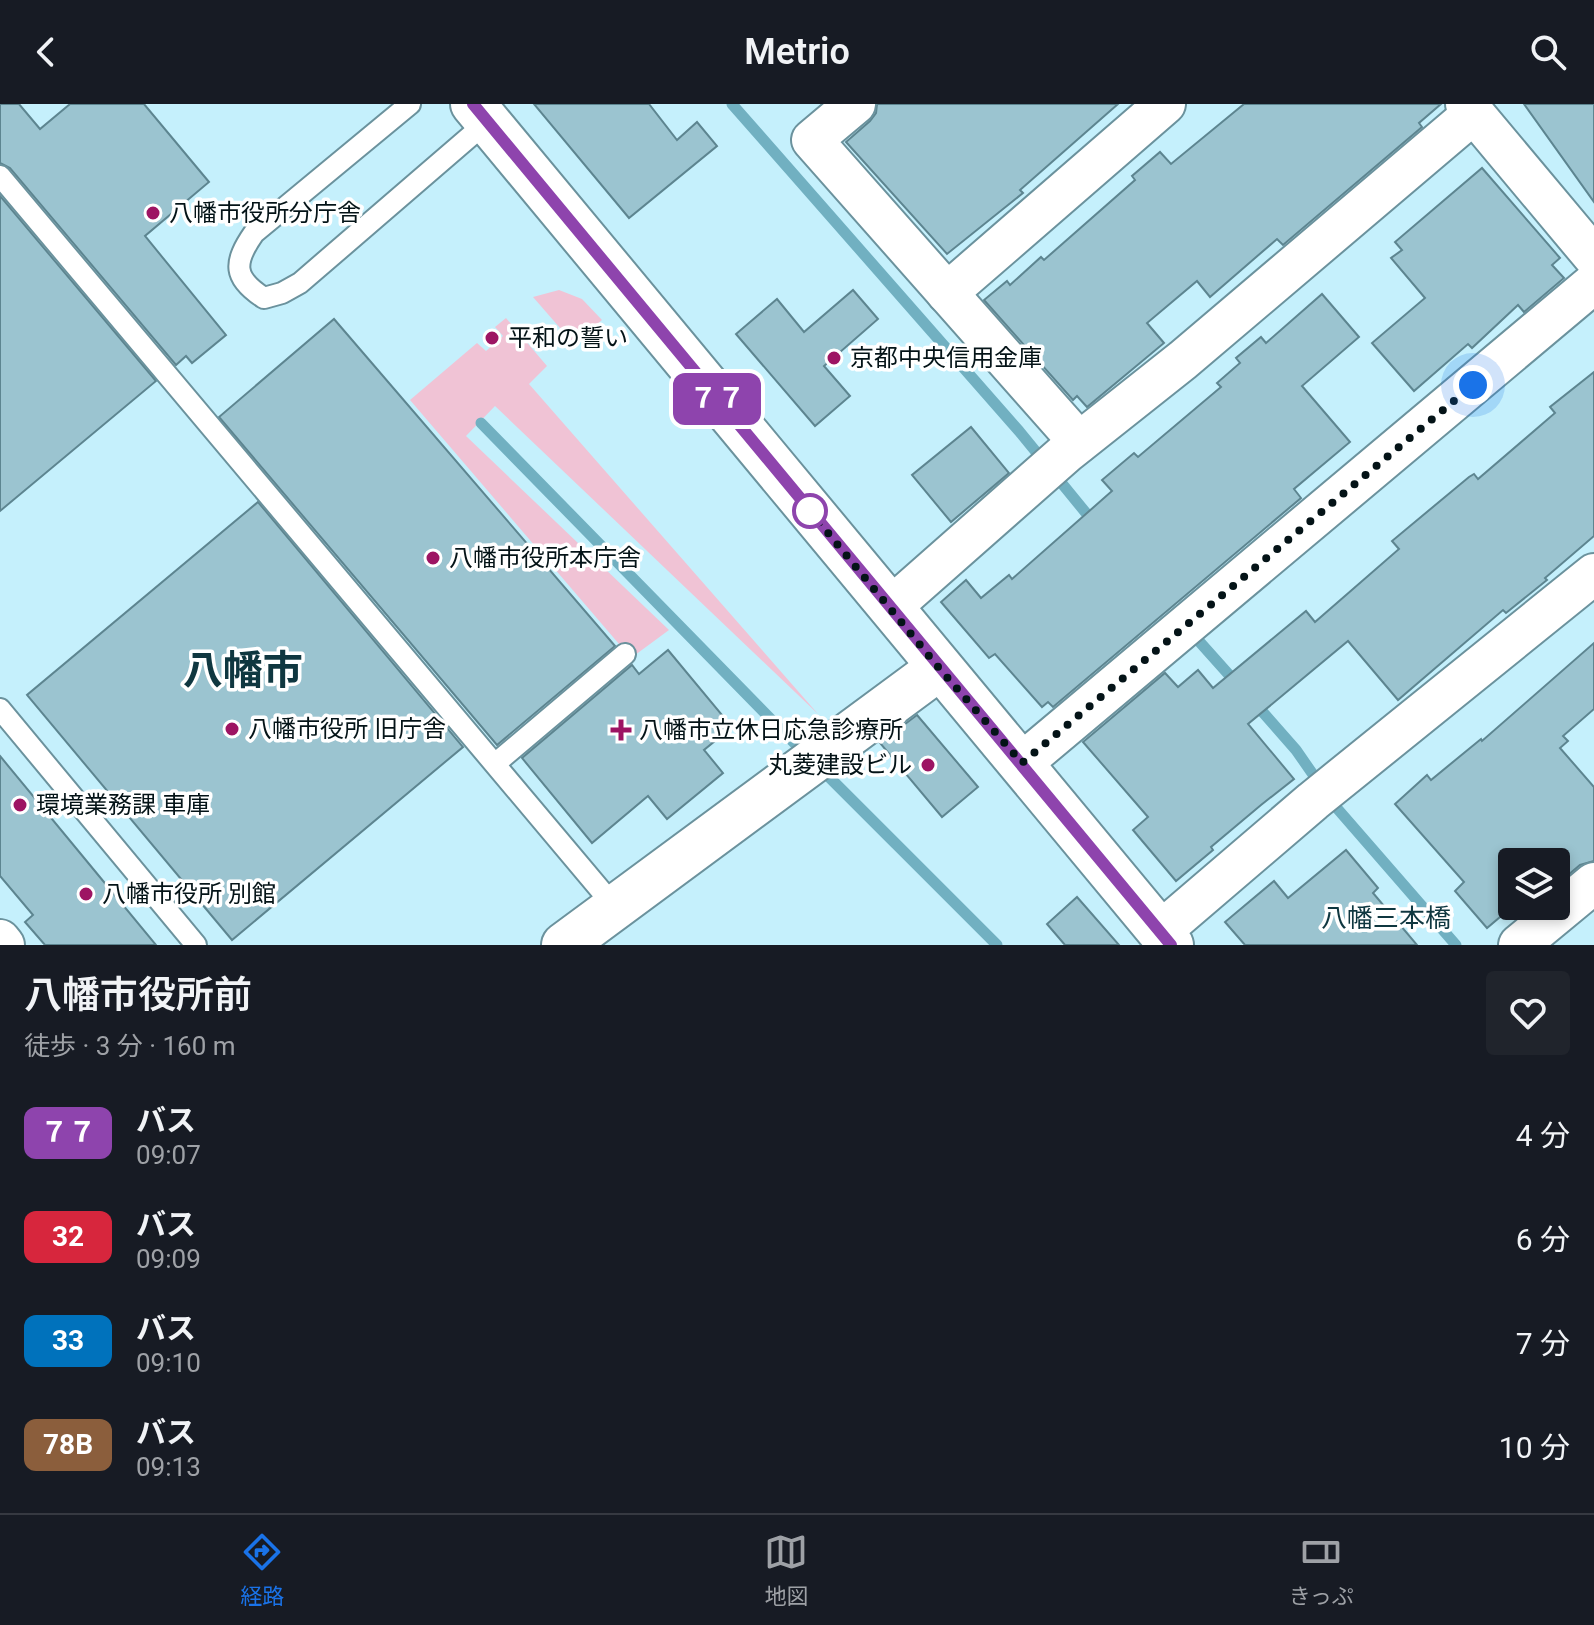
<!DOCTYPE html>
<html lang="ja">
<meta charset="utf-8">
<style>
:root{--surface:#171b24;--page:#20242c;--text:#f1f3f6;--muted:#9ea1a6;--line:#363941;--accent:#1a73e8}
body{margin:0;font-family:Roboto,"Noto Sans JP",sans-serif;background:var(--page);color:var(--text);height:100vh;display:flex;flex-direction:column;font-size:30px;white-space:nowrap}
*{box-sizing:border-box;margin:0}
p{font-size:26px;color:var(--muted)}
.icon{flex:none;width:44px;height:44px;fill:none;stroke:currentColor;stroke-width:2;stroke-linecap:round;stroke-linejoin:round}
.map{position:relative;height:841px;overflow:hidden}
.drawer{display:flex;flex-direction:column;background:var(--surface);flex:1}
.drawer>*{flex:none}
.badge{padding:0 16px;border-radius:12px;font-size:28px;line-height:52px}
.tools{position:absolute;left:1498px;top:744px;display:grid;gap:16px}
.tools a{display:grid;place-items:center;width:72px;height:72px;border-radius:8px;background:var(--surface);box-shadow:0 4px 12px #0003;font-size:40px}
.you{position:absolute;width:40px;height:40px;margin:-20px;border:6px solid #fff;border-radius:50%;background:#1a73e8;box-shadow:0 0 0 12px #1a73e833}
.map>.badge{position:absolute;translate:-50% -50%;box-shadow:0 0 0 4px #fff}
.round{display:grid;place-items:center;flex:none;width:84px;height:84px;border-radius:8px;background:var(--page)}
.head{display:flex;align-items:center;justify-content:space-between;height:136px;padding:0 24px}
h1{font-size:38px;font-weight:600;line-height:60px}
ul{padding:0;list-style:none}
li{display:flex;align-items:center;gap:24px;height:104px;padding:0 24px}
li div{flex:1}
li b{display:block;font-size:30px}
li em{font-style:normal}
li .badge{min-width:88px;font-weight:700;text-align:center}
header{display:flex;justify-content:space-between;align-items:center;height:104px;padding:0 24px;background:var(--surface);font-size:36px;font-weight:600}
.dock{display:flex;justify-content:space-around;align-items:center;height:112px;border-top:2px solid var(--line);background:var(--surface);font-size:22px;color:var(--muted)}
.dock a{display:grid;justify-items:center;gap:4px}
.dock .on{color:var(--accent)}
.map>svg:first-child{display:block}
.green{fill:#f0c3d5}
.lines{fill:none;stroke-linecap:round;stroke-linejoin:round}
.stream{stroke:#71b0c1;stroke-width:11}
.building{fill:#9bc4d0;stroke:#5d8590;stroke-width:2}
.lane-casing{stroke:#6b929d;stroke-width:24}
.street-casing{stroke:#6b929d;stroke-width:44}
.secondary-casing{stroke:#6b929d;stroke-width:48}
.lane{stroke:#fff;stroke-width:20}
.street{stroke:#fff;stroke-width:40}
.secondary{stroke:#fff;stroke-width:44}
.line-casing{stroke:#fff;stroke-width:18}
.line{stroke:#8e44ad;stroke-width:12}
.walk{stroke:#041317;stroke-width:8;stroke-dasharray:0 14.4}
.poi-dot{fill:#9d1463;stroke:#fff;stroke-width:3}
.stop-dot{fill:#fff;stroke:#8e44ad;stroke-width:4}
.labels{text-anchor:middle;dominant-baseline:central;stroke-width:7;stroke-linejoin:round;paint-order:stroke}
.poi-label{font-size:24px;fill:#041317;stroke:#fff;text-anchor:start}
.neighbourhood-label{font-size:26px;fill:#0f3740;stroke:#fff}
.town-label{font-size:40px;font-weight:bold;fill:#0f3740;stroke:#fff}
</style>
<header><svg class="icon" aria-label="back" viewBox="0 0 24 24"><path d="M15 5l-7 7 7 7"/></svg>Metrio<svg class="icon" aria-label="search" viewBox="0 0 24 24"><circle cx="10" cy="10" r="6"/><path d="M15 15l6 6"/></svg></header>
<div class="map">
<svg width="1594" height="841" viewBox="0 0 1594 841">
<rect width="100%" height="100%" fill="#c5f0fc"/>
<g class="green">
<path d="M559,186L582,195L602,216L574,240L533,193Z"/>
<path d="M506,214L547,262L529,280L818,610L495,302L466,332L669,526L631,554L410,296L477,239L486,247L503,232L495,223Z"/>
</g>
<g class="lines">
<g class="stream">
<path d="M732,0L1019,327L1095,420"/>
<path d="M481,319L805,650"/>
<path d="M1189,526L1239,582"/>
<path d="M1253,597L1296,646L1335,702L1456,841"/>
<path d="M821,665L997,841"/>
</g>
</g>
<g class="building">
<path d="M0,0H19L40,25L70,0H144L209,78L145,132L226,231L192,259L186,252L176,261L10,64L0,59Z"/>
<path d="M534,0H649L677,36L697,18L717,42L629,114Z"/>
<path d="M877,0H1118L1020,86L1023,89L947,150L846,38L870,17L876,9Z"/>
<path d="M1244,0H1441L1419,19L1422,23L1283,141L1277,135L1210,193L1197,177L1147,219L1164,239L1087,303L1077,292L1073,296L984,196L1007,177L1010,181L1041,153L1044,156L1135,76L1132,72L1160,48L1171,60Z"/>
<path d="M1524,0H1594V98Z"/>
<path d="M1482,64L1560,154L1552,161L1564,174L1524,208L1518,201L1472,244L1468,240L1414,287L1372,239L1425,194L1391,154L1402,146L1395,138Z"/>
<path d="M0,92L156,277L0,407Z"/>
<path d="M853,186L878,215L824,262L850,292L815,322L736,230L777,195L804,228Z"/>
<path d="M1322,190L1359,233L1302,282L1350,338L1294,385L1301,394L1053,603L1048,598L1042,603L995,550L989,554L941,498L966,476L981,494L1009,471L1012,475L1112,387L1102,376L1134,349L1138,353L1221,283L1217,279L1240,259L1236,254L1261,233L1266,239Z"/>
<path d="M334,215L615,542L497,641L219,313Z"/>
<path d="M1594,268V432L1545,474L1547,476L1506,509L1503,506L1398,596L1348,537L1248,620L1294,675L1261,701L1211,743L1213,746L1176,777L1133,726L1148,713L1083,638L1165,569L1178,583L1198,566L1213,584L1306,507L1315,518L1399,445L1392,437L1469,373L1474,370L1478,375L1555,309L1550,303Z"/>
<path d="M971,323L1009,369L951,418L912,371Z"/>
<path d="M258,398L463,643L232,836L27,591Z"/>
<path d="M1594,539V605L1563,632L1568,637L1560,644L1594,683V757L1580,761L1561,777L1556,771V758H1512L1513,802L1487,824L1455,787L1464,778L1395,700L1427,671L1431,676L1481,635L1482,637Z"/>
<path d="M668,546L732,623L704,646L723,669L667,715L648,692L592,739L522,654L632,561L639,570Z"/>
<path d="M917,611L978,683L942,713L880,639Z"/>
<path d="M0,652L99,772L156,841H45L25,818L33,811L0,772Z"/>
<path d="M1346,746L1378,784L1373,789L1417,841H1245L1225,818L1274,777L1288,794Z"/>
<path d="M1077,793L1119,841H1065L1047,820Z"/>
</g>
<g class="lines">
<defs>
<g id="lane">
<path d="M410,0L254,129C233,159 233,174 264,194L282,189L300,179L488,17"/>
<path d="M0,72L614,802"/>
<path d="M0,605L196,841"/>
<path d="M496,659L625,550"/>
</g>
<g id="street">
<path d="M855,0L812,36L1079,338"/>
<path d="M1466,0L1594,153"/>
<path d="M947,189L1165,0"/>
<path d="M890,504L1067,348L1183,256L1474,9"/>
<path d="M1022,659L1594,179"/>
<path d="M1160,828L1313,697L1594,470"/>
<path d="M0,836L4,841"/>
<path d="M1519,841L1594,779"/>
</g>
<g id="secondary">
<path d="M473,0L1171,841"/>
<path d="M564,841L939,564"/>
</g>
</defs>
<use href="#lane" class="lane-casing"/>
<use href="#street" class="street-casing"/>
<use href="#secondary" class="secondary-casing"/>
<use href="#lane" class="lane"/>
<use href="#street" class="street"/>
<use href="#secondary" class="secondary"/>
</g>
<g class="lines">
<defs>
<path id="line" d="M473,0L1171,841"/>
</defs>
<use href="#line" class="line-casing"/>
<use href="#line" class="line"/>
<path class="walk" d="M810,407L939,564L1022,659L1473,281"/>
</g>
<g class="poi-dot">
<circle cx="153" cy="109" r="8"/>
<circle cx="492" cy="234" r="8"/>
<circle cx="834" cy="254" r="8"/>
<circle cx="433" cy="454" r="8"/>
<circle cx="232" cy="625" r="8"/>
<path d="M617 614h8v8h8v8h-8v8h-8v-8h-8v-8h8z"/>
<circle cx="928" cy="661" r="8"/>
<circle cx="20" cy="701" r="8"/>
<circle cx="86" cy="790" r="8"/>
</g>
<circle class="stop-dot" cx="810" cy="407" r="16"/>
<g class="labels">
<g class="poi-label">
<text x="169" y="109">八幡市役所分庁舎</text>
<text x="508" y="234">平和の誓い</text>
<text x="850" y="254">京都中央信用金庫</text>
<text x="449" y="454">八幡市役所本庁舎</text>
<text x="248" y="625">八幡市役所 旧庁舎</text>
<text x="639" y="626">八幡市立休日応急診療所</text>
<text x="912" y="661" text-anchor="end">丸菱建設ビル</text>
<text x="36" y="701">環境業務課 車庫</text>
<text x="102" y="790">八幡市役所 別館</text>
</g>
<g class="neighbourhood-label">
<text x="1386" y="814">八幡三本橋</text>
</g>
<g class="town-label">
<text x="243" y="566">八幡市</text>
</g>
</g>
</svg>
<div class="tools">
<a><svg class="icon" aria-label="layers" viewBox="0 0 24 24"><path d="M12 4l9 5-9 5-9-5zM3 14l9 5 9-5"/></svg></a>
</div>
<div class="you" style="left:1473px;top:281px"></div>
<b class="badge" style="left:717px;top:295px;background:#8e44ad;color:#fff">７７</b>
</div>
<section class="drawer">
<div class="head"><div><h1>八幡市役所前</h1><p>徒歩 · 3 分 · 160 m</p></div><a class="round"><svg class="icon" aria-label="heart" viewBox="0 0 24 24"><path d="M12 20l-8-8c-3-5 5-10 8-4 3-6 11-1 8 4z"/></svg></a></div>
<ul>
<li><span class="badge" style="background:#8e44ad;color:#fff">７７</span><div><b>バス</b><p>09:07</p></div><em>4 分</em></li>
<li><span class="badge" style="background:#d7263d;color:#fff">32</span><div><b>バス</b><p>09:09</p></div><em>6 分</em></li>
<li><span class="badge" style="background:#0072bc;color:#fff">33</span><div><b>バス</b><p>09:10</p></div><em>7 分</em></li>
<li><span class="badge" style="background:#8b5e3c;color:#fff">78B</span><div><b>バス</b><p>09:13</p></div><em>10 分</em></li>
</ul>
</section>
<nav class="dock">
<a class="on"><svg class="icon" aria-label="directions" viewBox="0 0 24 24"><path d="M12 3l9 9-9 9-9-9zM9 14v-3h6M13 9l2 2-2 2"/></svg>経路</a>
<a><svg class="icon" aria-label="map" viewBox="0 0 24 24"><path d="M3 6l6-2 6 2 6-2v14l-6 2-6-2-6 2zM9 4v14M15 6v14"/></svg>地図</a>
<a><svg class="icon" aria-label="tickets" viewBox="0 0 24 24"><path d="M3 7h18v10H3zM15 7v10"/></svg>きっぷ</a>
</nav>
